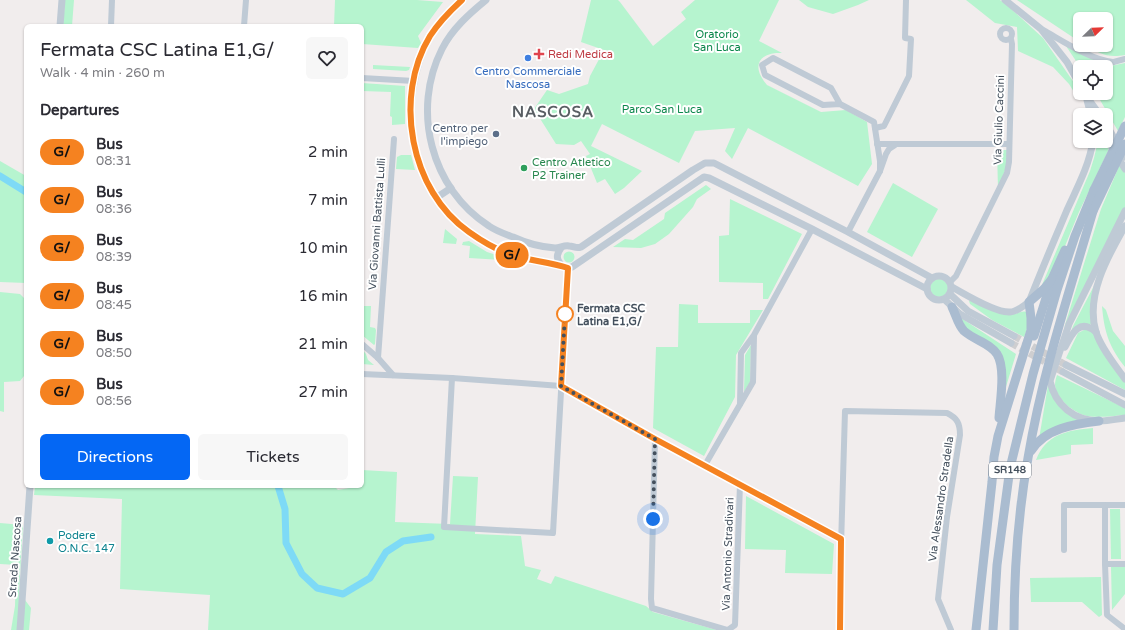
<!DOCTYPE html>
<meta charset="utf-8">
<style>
:root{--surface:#fff;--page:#f7f7f7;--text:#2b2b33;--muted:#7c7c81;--accent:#0467f4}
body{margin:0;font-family:"Varela Round",sans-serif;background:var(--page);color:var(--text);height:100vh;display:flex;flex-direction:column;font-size:15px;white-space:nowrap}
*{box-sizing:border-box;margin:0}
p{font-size:13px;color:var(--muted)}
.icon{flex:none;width:22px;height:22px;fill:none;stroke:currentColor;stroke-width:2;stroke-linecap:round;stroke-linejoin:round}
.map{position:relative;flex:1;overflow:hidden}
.drawer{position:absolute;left:24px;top:24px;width:340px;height:464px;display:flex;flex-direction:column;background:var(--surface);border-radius:6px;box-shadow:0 1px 3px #0004}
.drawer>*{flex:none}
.badge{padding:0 8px;border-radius:13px;font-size:14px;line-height:26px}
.needle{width:26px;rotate:67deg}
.tools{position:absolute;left:1073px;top:12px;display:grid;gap:8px}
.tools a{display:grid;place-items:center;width:40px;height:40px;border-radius:6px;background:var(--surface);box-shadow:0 1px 3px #0004;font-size:20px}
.you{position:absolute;width:20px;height:20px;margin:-10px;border:3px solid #fff;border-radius:50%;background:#1a73e8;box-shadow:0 0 0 6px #1a73e833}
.map>.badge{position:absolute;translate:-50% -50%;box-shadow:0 0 0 2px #fff}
h2{padding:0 16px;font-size:15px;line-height:36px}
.round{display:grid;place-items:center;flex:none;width:42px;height:42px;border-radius:6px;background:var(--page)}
.head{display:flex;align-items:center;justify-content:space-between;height:68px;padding:0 16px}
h1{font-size:19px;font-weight:600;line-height:30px}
.button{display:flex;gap:8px;margin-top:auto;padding:8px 16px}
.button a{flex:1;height:46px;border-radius:6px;background:var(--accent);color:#fff;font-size:16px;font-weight:600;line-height:46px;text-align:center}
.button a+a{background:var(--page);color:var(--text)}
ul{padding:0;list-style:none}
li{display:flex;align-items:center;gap:12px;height:48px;padding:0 16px}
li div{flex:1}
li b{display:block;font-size:15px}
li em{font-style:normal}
li .badge{min-width:44px;font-weight:700;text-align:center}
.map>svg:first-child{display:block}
.green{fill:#b6f4cf}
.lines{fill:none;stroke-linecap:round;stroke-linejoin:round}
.canal{stroke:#7edaf6;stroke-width:7}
.tertiary-tunnel{stroke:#ceced0;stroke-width:7;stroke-dasharray:7 3.5;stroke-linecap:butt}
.minor{stroke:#bfcad5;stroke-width:6}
.tertiary{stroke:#bfcad5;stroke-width:7}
.primary{stroke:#aabcd0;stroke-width:9}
.primary-bridge{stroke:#aabcd0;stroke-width:9}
.line-casing{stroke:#fff;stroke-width:9}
.line{stroke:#f58220;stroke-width:6}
.walk{stroke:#44505d;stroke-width:4;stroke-dasharray:0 7.2}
.health-dot{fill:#e0444e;stroke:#fff;stroke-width:1.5}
.shop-dot{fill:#3f7fe0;stroke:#fff;stroke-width:1.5}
.service-dot{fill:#5c6f8a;stroke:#fff;stroke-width:1.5}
.leisure-dot{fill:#2e9e5b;stroke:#fff;stroke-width:1.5}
.stop-dot{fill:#fff;stroke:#f58220;stroke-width:2}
.culture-dot{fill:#0f9aa8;stroke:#fff;stroke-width:1.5}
.labels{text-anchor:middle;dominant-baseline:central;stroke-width:4;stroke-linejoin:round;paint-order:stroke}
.shield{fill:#fff;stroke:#7c848e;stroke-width:1}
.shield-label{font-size:10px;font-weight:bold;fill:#44505d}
.park-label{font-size:11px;fill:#0c874c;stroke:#fff}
.health-label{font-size:11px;fill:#be3a42;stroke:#fff;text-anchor:start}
.shop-label{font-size:11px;fill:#366cbe;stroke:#fff}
.street-label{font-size:11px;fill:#44505d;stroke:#fff}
.service-label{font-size:11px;fill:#4e5e75;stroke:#fff;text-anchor:end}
.leisure-label{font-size:11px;fill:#27864d;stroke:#fff;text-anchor:start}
.stop-label{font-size:11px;font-weight:bold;fill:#44505d;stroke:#fff;text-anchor:start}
.culture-label{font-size:11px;fill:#0d838f;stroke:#fff;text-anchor:start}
.district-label{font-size:15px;font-weight:bold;letter-spacing:1px;fill:#595e63;stroke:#fff}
</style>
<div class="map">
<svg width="1125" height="630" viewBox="0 0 1125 630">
<rect width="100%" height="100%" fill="#f1eded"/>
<g class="green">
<path d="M65,0H74L72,26H63Z"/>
<path d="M335,0H417L443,2L418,36L421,43L418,48L362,44V26H334Z"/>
<path d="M591,0H618L620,2L653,46L686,19L681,12L695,0H779L759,41L782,53C758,52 751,67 767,85L821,112L846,110L867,122L872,164L858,186L748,128L732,159L725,151L735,128L695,131L679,163L602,124L591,146L642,171L624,188L615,194L605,179L597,183L586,156L590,154L581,141L574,145L556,144L534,109L547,90L559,94L588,84L590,76L604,50L581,42Z"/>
<path d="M799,0H869L858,5L833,14L808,7Z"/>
<path d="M966,0H1000L1008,6L1043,38L1084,97L1079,100L1069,84L1053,67L1018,51L1017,27L995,23Z"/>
<path d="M1017,0H1125V55C1107,58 1100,54 1085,45H1106V19H1080V42Z"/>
<path d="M1064,43L1096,61L1084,67H1080Z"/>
<path d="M1125,63V117L1118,131L1096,93H1106L1105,67Z"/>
<path d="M373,65L410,67L409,70L406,71L373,69Z"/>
<path d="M362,83L405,86V124L392,125V117L390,116L391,92L362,91Z"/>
<path d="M1098,141H1106L1109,147L1108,151L1079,212L1051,280L1039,292L1090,171L1094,158Z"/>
<path d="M997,150H1008L1007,165L998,189Z"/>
<path d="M401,155H411L415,170L396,169L397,157Z"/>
<path d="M0,161L26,176V283L0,282Z"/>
<path d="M1120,164L1125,173V208L1064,328L1101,209Z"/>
<path d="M893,183L938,209L912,257L867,232Z"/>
<path d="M706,185L711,189L697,199L693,207L669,234L655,244L641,248L613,247L625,239L633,240L664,219L665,213Z"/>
<path d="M730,199L802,234L768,299H763V283L719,282V236L729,235Z"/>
<path d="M445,229L457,239L456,244L443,243Z"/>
<path d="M469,241L487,252L503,257L502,260L469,258L470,246L462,245L463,242Z"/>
<circle cx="569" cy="257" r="5.5"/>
<circle cx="939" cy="288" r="9"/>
<path d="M1097,280L1092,324H1088L1071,332L1073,326Z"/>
<path d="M0,292L20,294L24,298L25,346L24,376L20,381L4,382V412L0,411Z"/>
<path d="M971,300C984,305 998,311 1012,314C1016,315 1024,309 1027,313C1031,319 1026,332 1024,337L992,320L970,304L969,301Z"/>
<path d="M679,304L698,305V323H750V310H763L736,355L735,397L704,456L653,428L656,347H678Z"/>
<path d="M362,306H371L370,327L375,328L376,330L375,344L374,345L362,335Z"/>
<path d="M1102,306L1106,310L1113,331L1125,346V367C1109,347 1104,331 1102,306Z"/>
<path d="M961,318L1016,354L1005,390L1004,362L1001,352L966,328Z"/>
<path d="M1086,329L1093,331L1125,382V390L1066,358L1078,333Z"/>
<path d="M751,345L750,382L744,392L745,355Z"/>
<path d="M362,349L366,354L368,360L374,365L362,364Z"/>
<path d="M1057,375L1125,408V415C1113,416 1099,418 1087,416C1074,413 1056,399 1055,385C1055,381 1056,378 1057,375Z"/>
<path d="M1049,379L1052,391L1081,419L1039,439Z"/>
<path d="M1093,428V444L1071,445V454L1036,460C1046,434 1068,430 1093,428Z"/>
<path d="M362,470L397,472L395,522L450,524L453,476L478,477L475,534L521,536L525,566L541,570L537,579L551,584L555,576L646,606L653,612L717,630H208L210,595L120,589L122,499L34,495L35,486H334L338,490L349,488V486H362Z"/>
<path d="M746,496L834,544L832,574L785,573L786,550L745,549Z"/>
<path d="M1110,509H1120L1121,559H1111Z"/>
<path d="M0,523L23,525L19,592L31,608L29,630H11L15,606L16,565H17L0,564Z"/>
<path d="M1111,567H1125V594L1112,610Z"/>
<path d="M1101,577L1102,615L1099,617L1082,602H1031L1030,578Z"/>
</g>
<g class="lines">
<g class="canal">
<path d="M0,176L26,192"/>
<path d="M278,486L285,509L286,543L302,574L317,588L343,594L370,578L386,552L403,541L431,537"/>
</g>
<g class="tertiary-tunnel">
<path d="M1014,336L1066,365"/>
<path d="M1011,343L1063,372"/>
</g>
<g class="minor">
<path d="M111,26L112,0"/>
<path d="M244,26L246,0"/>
<circle cx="1006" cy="34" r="6"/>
<path d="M1043,30C1063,41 1091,60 1113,62"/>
<path d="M1095,67L1125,59"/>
<path d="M362,78L414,81"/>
<path d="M840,104L823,105L765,75L762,65L773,58L831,88L840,104L874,122L880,161V171"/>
<path d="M875,128L884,126L909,76L911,39L905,38L906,0"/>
<path d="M877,144H1009"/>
<path d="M848,232L880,171L886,154L889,149L895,145"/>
<path d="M950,282L956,276L1007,173L1009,162L1012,44L1011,39"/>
<path d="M362,344L378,358L393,375"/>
<path d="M378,358L394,139"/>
<path d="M362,374L452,378L561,386L655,439L841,539"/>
<path d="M452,378L444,527L553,533L568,268"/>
<path d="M740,404L741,353L754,335L812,229"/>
<path d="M655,439L651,599L652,608L727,630"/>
<path d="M705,465L753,382L754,336"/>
<path d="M1125,505H1105V564H1125"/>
<path d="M1064,550V505H1105"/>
<path d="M1105,564L1107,615L1125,629"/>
<path d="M728,630L735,625L740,484"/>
<path d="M840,630L841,546L845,411L947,413C957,418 960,423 960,435L947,517L938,599L951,630"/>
</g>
<g class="tertiary">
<path d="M462,0C450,11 439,22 430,36C421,52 416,70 413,88C403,149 430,211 484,242C510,258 540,259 568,268L572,267L704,177L709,178L812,229L927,289"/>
<path d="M486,0C469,14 452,29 442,49C411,110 431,189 489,226C496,231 505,234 513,237C526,243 541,247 555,248C560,248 564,245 569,246C574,246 576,249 581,247L693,170L705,163H714L848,232L932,278"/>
<path d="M1005,0L1041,29L1067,62L1080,85"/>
<path d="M60,26L62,0"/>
<path d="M1084,93L1100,115"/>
<path d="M1087,100L1091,115"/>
<path d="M1106,124L1125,157"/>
<path d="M1106,138L1125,169"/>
<path d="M436,198L451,188"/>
<path d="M1125,211L1069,324L1050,381C1055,405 1074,421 1100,421C1108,421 1117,419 1125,418"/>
<path d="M1125,226C1108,256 1085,296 1096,332C1101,348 1115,365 1125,379"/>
<path d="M561,248C556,255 556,259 562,266"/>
<circle cx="939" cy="288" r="12"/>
<path d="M952,287C965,294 995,313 1010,312C1017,312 1023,306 1029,302C1041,271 1054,241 1067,210C1077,188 1089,166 1093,141"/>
<path d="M950,294L968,311L1014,336"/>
<path d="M945,300L960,314L1011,343"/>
<path d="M1065,347C1072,333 1080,318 1096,332"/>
<path d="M1066,365L1125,394"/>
<path d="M1063,372L1125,405"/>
<path d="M20,630L30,486"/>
</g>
<g class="primary">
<path d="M952,307C956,315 958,325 964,331C974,340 990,343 997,354C1006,368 1000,402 999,418"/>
<path d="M1034,336L1052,279L1065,250"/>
<path d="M1031,451C1045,428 1075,424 1099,421"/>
<path d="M976,630L992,482L994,457L998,436L1031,330V318L1029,302L1044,289L1052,279"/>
<path d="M993,630L997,565L1010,468L1033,374L1057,290L1075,236L1094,190"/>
<path d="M1014,630C1014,573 1018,514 1028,458C1042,374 1069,293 1093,211"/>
</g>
<g class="primary-bridge">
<path d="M1094,190L1125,126"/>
<path d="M1093,211L1125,144"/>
</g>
</g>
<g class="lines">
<defs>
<path id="line" d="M462,0C450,11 439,22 430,36C393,97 410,191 469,232C483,242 498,251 515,256C532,261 550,262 568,268L561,386L655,439L841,539L840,630"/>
</defs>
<use href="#line" class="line-casing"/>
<use href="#line" class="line"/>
<path class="walk" d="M565,314L561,386L655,439L653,519"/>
</g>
<path class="health-dot" d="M537 48h4v4h4v4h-4v4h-4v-4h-4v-4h4z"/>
<circle class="shop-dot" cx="528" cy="58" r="4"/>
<circle class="service-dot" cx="496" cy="134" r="4"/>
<circle class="leisure-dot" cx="524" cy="168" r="4"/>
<circle class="stop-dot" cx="565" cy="314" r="8"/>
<circle class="culture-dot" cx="50" cy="541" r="4"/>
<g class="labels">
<rect class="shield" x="989" y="462" width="42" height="16" rx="3"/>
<g class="shield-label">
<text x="1010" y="470">SR148</text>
</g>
<g class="park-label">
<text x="717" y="34">Oratorio<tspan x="717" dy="13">San Luca</tspan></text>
<text x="662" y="109">Parco San Luca</text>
</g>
<g class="health-label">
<text x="548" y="54">Redi Medica</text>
</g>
<g class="shop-label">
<text x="528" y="71">Centro Commerciale<tspan x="528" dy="13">Nascosa</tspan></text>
</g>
<g class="street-label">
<text transform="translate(999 120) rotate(-88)">Via Giulio Caccini</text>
<text transform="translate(377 224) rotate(-86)">Via Giovanni Battista Lulli</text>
<text transform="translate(941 499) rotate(-82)">Via Alessandro Stradella</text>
<text transform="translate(728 554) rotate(-88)">Via Antonio Stradivari</text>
<text transform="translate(15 557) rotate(-86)">Strada Nascosa</text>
</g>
<g class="service-label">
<text x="488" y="128">Centro per<tspan x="488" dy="13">l'impiego</tspan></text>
</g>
<g class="leisure-label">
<text x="532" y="162">Centro Atletico<tspan x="532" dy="13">P2 Trainer</tspan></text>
</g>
<g class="stop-label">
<text x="577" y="308">Fermata CSC<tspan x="577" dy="13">Latina E1,G/</tspan></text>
</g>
<g class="culture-label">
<text x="58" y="535">Podere<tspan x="58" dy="13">O.N.C. 147</tspan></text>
</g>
<g class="district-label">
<text x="553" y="112">NASCOSA</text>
</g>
</g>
</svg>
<div class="tools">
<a><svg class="needle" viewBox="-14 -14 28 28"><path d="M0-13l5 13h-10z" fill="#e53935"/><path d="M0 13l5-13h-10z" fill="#7c7c81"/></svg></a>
<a><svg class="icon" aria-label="locate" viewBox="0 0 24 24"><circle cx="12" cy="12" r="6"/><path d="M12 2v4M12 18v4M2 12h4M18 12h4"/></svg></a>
<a><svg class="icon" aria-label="layers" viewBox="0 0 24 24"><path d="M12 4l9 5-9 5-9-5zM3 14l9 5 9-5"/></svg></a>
</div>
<div class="you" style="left:653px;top:519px"></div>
<b class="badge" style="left:512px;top:255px;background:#f58220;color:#111">G/</b>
<section class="drawer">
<div class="head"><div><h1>Fermata CSC Latina E1,G/</h1><p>Walk · 4 min · 260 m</p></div><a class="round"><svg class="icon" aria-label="heart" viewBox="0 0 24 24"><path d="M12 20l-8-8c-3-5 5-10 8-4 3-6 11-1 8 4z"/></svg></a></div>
<h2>Departures</h2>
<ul>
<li><span class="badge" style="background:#f58220;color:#111">G/</span><div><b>Bus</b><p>08:31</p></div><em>2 min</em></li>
<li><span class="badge" style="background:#f58220;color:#111">G/</span><div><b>Bus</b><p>08:36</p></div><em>7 min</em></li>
<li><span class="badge" style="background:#f58220;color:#111">G/</span><div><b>Bus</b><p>08:39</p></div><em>10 min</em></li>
<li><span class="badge" style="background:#f58220;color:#111">G/</span><div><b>Bus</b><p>08:45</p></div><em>16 min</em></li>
<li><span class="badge" style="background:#f58220;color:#111">G/</span><div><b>Bus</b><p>08:50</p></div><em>21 min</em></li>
<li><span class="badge" style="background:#f58220;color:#111">G/</span><div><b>Bus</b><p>08:56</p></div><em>27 min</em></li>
</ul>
<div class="button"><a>Directions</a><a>Tickets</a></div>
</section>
</div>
